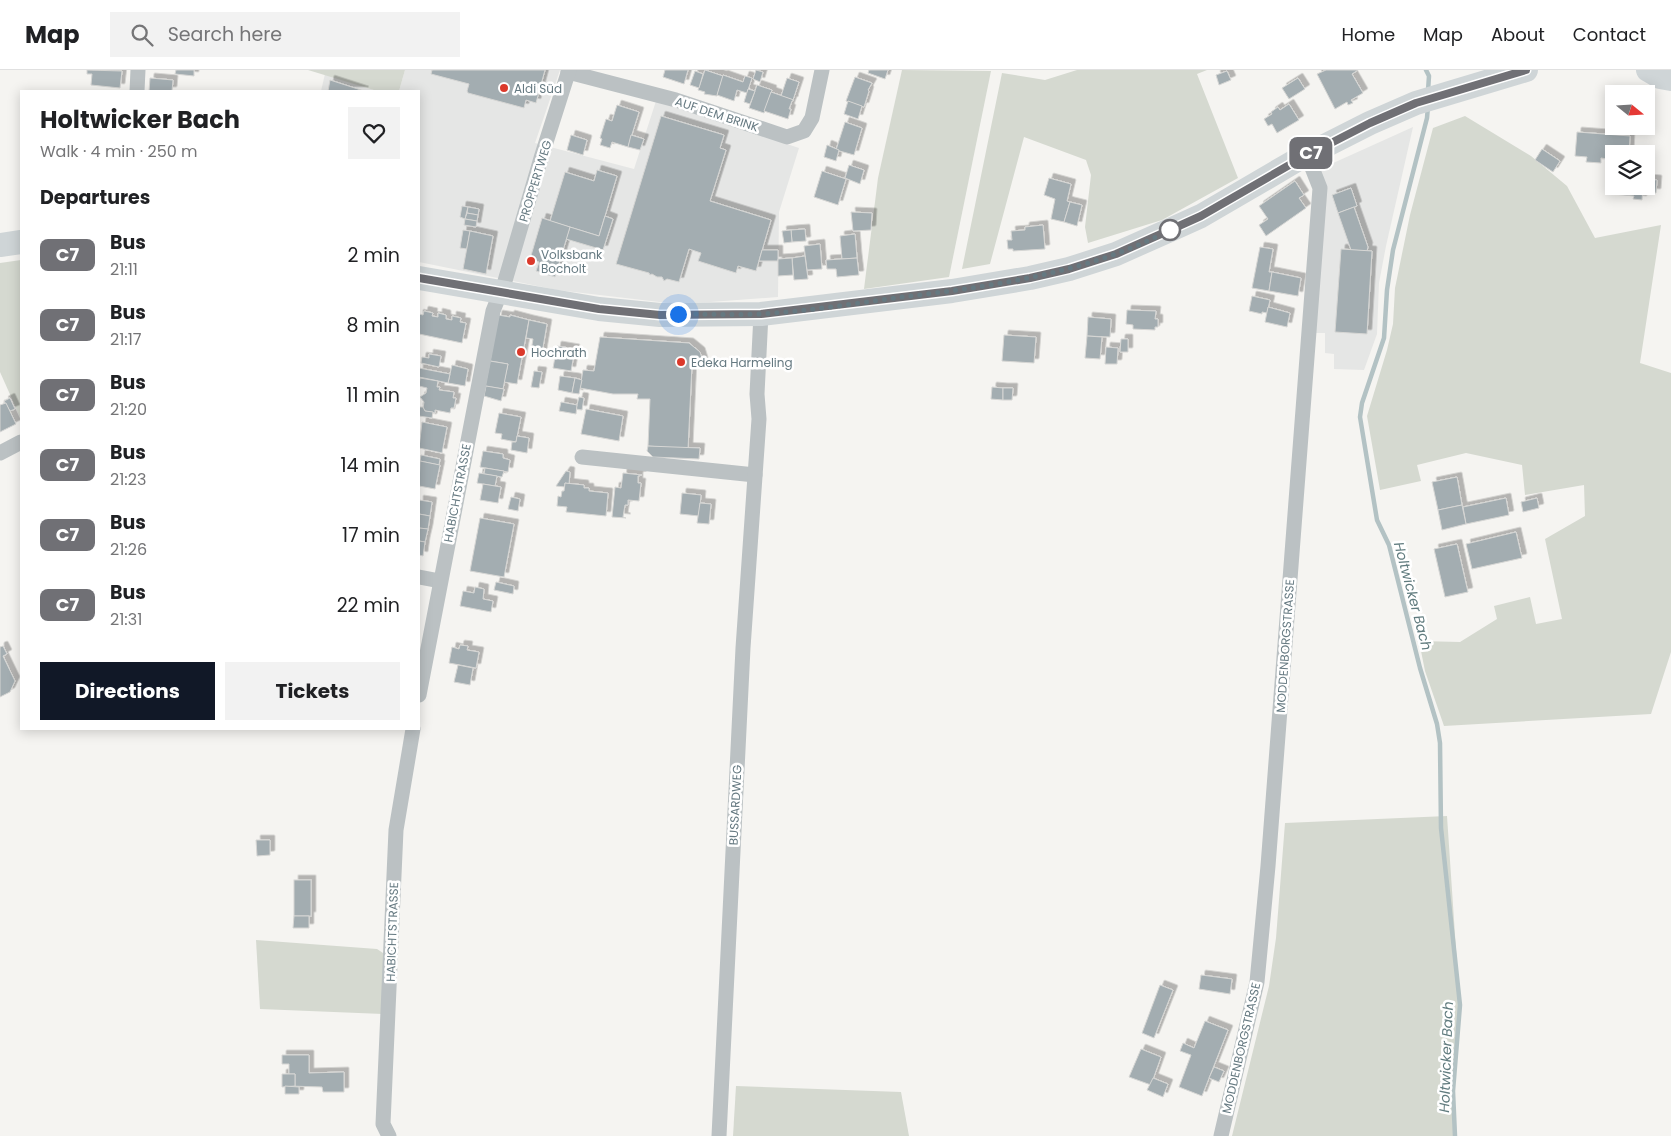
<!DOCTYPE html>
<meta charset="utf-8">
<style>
:root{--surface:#fff;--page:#f2f2f2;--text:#202124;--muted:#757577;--line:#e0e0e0;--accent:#111827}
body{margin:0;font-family:Poppins,sans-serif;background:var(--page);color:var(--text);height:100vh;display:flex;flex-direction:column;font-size:19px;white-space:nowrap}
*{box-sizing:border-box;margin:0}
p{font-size:16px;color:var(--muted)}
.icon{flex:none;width:28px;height:28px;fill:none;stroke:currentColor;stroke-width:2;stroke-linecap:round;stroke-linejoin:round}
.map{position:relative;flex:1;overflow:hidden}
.side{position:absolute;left:20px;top:20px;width:400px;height:640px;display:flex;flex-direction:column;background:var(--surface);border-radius:0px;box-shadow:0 2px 12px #0003}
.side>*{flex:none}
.badge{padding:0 10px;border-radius:8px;font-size:18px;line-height:32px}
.needle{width:32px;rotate:108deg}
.tools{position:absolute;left:1605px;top:15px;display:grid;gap:10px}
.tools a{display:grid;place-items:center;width:50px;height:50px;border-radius:0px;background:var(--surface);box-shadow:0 2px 12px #0003;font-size:25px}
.you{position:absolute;width:25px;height:25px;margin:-12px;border:4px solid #fff;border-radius:50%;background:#1a73e8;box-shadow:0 0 0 8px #1a73e833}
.map>.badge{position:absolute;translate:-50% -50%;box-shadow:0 0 0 2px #fff}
h2{padding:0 20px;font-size:19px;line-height:45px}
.round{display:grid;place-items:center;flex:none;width:52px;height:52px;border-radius:0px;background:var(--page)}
.overview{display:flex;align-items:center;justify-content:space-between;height:85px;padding:0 20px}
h1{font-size:24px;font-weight:700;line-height:38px}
.action{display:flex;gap:10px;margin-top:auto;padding:10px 20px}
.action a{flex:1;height:58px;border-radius:0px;background:var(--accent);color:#fff;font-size:20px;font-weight:700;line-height:58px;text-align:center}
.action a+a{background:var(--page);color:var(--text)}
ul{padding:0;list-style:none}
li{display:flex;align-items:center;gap:15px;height:70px;padding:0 20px}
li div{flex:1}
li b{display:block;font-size:19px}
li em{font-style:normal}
li .badge{min-width:55px;font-weight:700;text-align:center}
header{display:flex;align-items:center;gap:30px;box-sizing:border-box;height:70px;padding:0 25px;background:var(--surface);border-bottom:1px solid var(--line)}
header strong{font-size:24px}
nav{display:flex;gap:28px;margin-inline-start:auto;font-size:18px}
.search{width:350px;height:45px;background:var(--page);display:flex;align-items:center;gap:12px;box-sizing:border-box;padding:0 18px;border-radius:0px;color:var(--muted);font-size:19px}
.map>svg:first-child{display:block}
.built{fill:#e5e6e5}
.green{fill:#d5d9d0}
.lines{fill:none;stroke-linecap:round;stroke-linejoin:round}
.stream{stroke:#b3c2c4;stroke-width:4.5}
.building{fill:#a3adb1;stroke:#d6d6d4;filter:url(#shadow)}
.street{stroke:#bbc1c3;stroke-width:15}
.primary{stroke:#cfd5d7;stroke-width:24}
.line-casing{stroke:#fff;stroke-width:11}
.line{stroke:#707075;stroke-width:8}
.walk{stroke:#657981;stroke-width:5;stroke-dasharray:0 9}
.poi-dot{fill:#db392b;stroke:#fff;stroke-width:2}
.stop-dot{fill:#fff;stroke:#707075;stroke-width:2.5}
.labels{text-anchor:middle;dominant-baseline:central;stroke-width:5;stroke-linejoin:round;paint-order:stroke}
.poi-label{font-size:12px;fill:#657981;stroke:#fff;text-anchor:start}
.street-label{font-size:12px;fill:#657981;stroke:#fff}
.water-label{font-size:14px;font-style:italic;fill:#607b7e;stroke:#fff}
</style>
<header>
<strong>Map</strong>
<div class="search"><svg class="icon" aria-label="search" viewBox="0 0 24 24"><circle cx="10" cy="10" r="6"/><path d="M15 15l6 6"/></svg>Search here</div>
<nav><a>Home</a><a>Map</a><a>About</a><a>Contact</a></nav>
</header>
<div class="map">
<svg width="1671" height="1066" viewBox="0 0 1671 1066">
<defs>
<filter id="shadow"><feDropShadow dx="4.5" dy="-4.5" stdDeviation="0" flood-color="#0004"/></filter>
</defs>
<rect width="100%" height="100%" fill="#f5f4f1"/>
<g class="built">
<path d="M405,0H560L535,73L634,99L656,31L799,78L779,142L778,227L710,232L668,233L557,220L419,192V21H399Z"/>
<path d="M325,4L377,21H321Z"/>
<path d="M1413,57L1386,176L1379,213L1377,264L1364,300L1334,299V284L1325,283V263H1315L1320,99Z"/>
</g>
<g class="green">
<path d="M308,0H405L399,21H377Z"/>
<path d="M902,0L991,1L949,207L864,219L878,108Z"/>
<path d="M1077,0H1207L1197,4L1238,108L1162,150L1088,173L1085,157L1091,105L1086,90L1024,67L990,194L962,199L1002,3L1045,10Z"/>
<path d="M1465,46L1531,86L1567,116L1595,168L1661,155L1640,293L1671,303V582L1651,644L1444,656L1425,601L1419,571L1460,572L1497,549L1494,536L1530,527L1536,554L1562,549L1545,469L1585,446L1584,415L1525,425L1522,395L1466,383L1417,395L1421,411L1380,420L1367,346L1387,280L1393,254L1395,218L1410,145L1433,58Z"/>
<path d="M21,190V349L0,302V193Z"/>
<path d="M1447,746L1460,939L1453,1021L1455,1066H1232L1269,916L1276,868L1285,753Z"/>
<path d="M256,870L377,879L386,885L383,944L260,939Z"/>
<path d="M736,1016L901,1022L909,1066H733Z"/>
</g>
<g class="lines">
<g class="stream">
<path d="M1426,0L1429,6L1428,21"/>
<path d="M1428,36L1427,48L1393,180L1387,220L1384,268L1362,333L1360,347L1377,450L1389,475L1420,598L1437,654L1440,673L1441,758L1460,935L1453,1021L1455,1066"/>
</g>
</g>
<g class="building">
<path d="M87,0L122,1L120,18L91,15L92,4H87Z"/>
<path d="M176,0H194V6L175,4Z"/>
<path d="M432,0H545L536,33L526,30L524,38L468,23L467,21L469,14L431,4Z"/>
<path d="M665,0H688L684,14L663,7Z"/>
<path d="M705,0L723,6L717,26L704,24L705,22L698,20Z"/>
<path d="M756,0L763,2L760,12L753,9Z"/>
<path d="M869,0H888L885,9L868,3Z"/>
<path d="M1326,0H1358L1352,4L1363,23L1351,30L1353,33L1348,35L1347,32L1335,39L1317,4Z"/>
<path d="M695,1L703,4L699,18L690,15Z"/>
<path d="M1227,1L1231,10L1219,15L1216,5Z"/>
<path d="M723,5L743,12L745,6L752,8L747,23L737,20L734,31L717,25Z"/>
<path d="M855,7L872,13L868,20L869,21L864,37L846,31Z"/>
<path d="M150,8L173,10L172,21H149Z"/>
<path d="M787,8L799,12L793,30L781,26Z"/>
<path d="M1298,8L1305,19L1289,29L1282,18Z"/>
<path d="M330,10L364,21H328Z"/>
<path d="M757,15L772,20L764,43L749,38Z"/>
<path d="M748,19L755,21L750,34L744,32Z"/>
<path d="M771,22L794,30L792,31L789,39H791L788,49L764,41Z"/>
<path d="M848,31L862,36L858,49L844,44Z"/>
<path d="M1289,34L1299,50L1277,63L1272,54L1268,56L1264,49L1272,44L1271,42L1278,37L1280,40Z"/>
<path d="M617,35L639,42L628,77L612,72L610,78L600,75L602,69L600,68L606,49L612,51Z"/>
<path d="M661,46L724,65L720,78L726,80L710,131L771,150L756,201L738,196L736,203L698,191L701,183L689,179L679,212L667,209L664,211L662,207H657L652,204L650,205L649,203L616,194Z"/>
<path d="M845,52L862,58L854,85L836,80Z"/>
<path d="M1577,62L1630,66L1629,84H1614V90L1601,88V93L1586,92L1587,87L1575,86Z"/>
<path d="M571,65L587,70L583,85L567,80Z"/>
<path d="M631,65L644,69L640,80L628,77Z"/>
<path d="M827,75L839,80L836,91L824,87Z"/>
<path d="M1542,79L1560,91L1553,102L1535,90Z"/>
<path d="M849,95L864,100L860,114L845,108Z"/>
<path d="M597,100L617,106L599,166L550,151L565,102L594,111Z"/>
<path d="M822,101L846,109L838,135L814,127Z"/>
<path d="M1609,107H1614V116H1643L1642,130L1633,129L1634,126L1613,124V121H1607Z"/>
<path d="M1049,108L1071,114L1067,131L1070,132L1064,152L1051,149L1055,129L1044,125Z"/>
<path d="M1646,109L1657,110L1656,123L1643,122V116H1646Z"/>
<path d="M1295,111L1304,125L1299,128L1306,138L1266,166L1259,155L1268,149L1259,136Z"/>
<path d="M1351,118L1357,136L1338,143L1332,125Z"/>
<path d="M1070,132L1082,135L1077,156L1064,152Z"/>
<path d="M462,136L468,137L465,149L460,147Z"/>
<path d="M468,137L479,139L478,145L467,143Z"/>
<path d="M1354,137L1368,177L1367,181L1351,180L1338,143Z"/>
<path d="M851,142L872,143L871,160L853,161Z"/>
<path d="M467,143L478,145L477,151L465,149Z"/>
<path d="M605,146L613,149L603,180L566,169L570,157L599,166Z"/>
<path d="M542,148L570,157L555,207L536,201L539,192L530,189Z"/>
<path d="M465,149L477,151L476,157L464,155Z"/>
<path d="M1043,155L1045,179L1013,181V179H1008L1007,170H1012L1011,161L1025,160V157Z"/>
<path d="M805,159L806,171L792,172L791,160Z"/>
<path d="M463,160L470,161L467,179L460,178Z"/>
<path d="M791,160L792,172L784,173L782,161Z"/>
<path d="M470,161L493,166L486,204L463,199Z"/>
<path d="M855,164L857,188L842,189L840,166Z"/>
<path d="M820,174L822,199L807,200L804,176Z"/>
<path d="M1260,177L1273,179L1269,202H1272L1269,221L1252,218Z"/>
<path d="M1341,179L1372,181L1367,264L1335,262Z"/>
<path d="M762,180H778V191H759Z"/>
<path d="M805,186L808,209L794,210L792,188Z"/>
<path d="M792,188L793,205L778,206V189Z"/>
<path d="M857,188L859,205L837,207L836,199H827L826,190Z"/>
<path d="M1272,202L1301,208L1298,226L1269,221Z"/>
<path d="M1252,226L1270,230L1267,243L1262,242V244L1249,241Z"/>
<path d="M1268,237L1290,243L1287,257L1265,252Z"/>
<path d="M1127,240L1156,241L1155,249H1158V257H1155V260L1133,259V255L1126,254Z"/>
<path d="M424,241L433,243L432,246L438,247V243L446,245V249L452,250V246L461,248L460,252L466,253L462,273L419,264V244L423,245Z"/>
<path d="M498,245L510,247V245L529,250L517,314L504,312L508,294L490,291Z"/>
<path d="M1088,247L1111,249L1110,267L1087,266Z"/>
<path d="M529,250L547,254L541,289L530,287L533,269L526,268Z"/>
<path d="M1004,265L1036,267L1034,293L1002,291Z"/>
<path d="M1087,266L1102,267L1100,289L1085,288Z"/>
<path d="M600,267L689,273L700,282L704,295L692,294L688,379L648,376L650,329H637L638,324H613L580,318L583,300L594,301Z"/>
<path d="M1121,269H1128V282H1120Z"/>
<path d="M557,276L575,279L571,301L553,298Z"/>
<path d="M1106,277L1118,278L1117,294H1105Z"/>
<path d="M429,284L441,286L439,297L421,293L422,287L429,288Z"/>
<path d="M490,291L508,294L503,319L485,316Z"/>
<path d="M452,295L468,299L465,316L448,313Z"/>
<path d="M419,298L450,304L448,313L419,307Z"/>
<path d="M534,301L542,302L539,318L531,317Z"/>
<path d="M560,306L575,308L572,323L558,320Z"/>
<path d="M420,308L438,311L437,317H440L439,320L454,322L453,328H456L454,338H451L450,343L435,340V343L425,341L423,338L424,332L420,327L426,323L427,318L419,316Z"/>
<path d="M575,308L582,310L579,324L572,323Z"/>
<path d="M486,316L504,319L501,331L484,326Z"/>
<path d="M992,317L1003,318V330L991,329Z"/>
<path d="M1003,318H1013L1012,330H1003Z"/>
<path d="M579,327L584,328L582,340L576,339Z"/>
<path d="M10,328L15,339L10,341L4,331Z"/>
<path d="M561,332L577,335L576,344L559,341Z"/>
<path d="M6,333L16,354L0,362V335Z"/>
<path d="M419,337H423L425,341L433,342L432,348L419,346Z"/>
<path d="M586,339L623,346L619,371L581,364Z"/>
<path d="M499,343L521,347L516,372L501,369L502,364L495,363Z"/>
<path d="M422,352L447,357L442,383L419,378Z"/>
<path d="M517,366L529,368L527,383L511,380L512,372H516Z"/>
<path d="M648,376L700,378L699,389L653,387L647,381Z"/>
<path d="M483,381L503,384V388L510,390L508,402L480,397Z"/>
<path d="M421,385L440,389L439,395L420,391Z"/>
<path d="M420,391L440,395L435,419L419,416Z"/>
<path d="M485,398L504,401L502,407L484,404Z"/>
<path d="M566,401L570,402L569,414L565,413V417L556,416Z"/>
<path d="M479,403L497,406L495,416L477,413Z"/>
<path d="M623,403L642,405L638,406V413H641L639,431L628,430V435H625L623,447L626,448L612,447L615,417L621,418Z"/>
<path d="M1457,407L1462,435L1438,440L1432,412Z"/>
<path d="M565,413L584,415V418H589V421L608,423L606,446L566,442L567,437L557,436L558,426L561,427L562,421H564Z"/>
<path d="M483,414L501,417L498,433L480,430Z"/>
<path d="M682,423L701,425L699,446L680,444Z"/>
<path d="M511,427L520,429L518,441L508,439Z"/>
<path d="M1506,428L1509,445L1466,454L1463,437Z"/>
<path d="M1537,428L1539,438L1523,442L1521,432Z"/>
<path d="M419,430L432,432L430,446L419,444Z"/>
<path d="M700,433L711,434L709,454L697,453Z"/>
<path d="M1462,435L1466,454L1442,460L1438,440Z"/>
<path d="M419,444L430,446L428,459L419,458Z"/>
<path d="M480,448L514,454L504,507L470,501Z"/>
<path d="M419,458L428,459L425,472L419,471Z"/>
<path d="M1516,462L1522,488L1472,499L1466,474Z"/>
<path d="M419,471L425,472L423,486L419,485Z"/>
<path d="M1457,474L1468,522L1445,527L1434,479Z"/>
<path d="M496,512L514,516L513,524L494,520Z"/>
<path d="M475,517L484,519L483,529L493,531L491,542L460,536L463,521L474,523Z"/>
<path d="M460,575L468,576L467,580L479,582L476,598L449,593L452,577L459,579Z"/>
<path d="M3,576L7,584L3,586L15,611L10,622L0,627V577Z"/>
<path d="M458,595L473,598L470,615L454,612Z"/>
<path d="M256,770H270V785L257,786Z"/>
<rect x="294" y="810" width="17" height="36"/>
<path d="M294,846H309V858H293Z"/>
<path d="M1201,905L1232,909L1230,924L1199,919Z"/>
<path d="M1160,915L1173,920L1154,968L1142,963Z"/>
<path d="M1205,951L1228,960L1202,1026L1179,1017L1191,985L1180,981L1183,973L1194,978Z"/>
<path d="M1141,979L1161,987L1151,1015L1129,1007Z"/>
<path d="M282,985H309V1003L344,1002V1022H323L322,1017L289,1016H295V1004H289V994H282Z"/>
<path d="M1214,997L1224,1001L1219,1012L1209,1008Z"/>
<path d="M282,1004H295V1016L282,1017Z"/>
<path d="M1153,1008L1168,1014L1163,1027L1147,1020Z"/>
<path d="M285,1016L299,1017V1024H285Z"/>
</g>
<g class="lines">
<g class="street">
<path d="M568,2L676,30L787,67L804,61L812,48L822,0"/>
<path d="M137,21L138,0"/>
<path d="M0,383L21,372"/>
<path d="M582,387L755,405"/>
<path d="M419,507L440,511"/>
<path d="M419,625L493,241L505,211L541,88L569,0"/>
<path d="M389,1066L383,1054L396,760L413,659"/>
<path d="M719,1066L743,578L759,349L757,324L761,244"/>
<path d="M1221,1066L1257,912L1268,796L1320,118L1307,85"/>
</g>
<g class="primary">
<path d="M1648,0L1660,7L1671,9"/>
<path d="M0,175L21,172"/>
<path d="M419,208L599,239L660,245L761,244L952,221L1030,208L1069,199L1116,184L1170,160L1201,146L1297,90L1370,53L1416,33L1526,0"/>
</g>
</g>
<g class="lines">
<defs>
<path id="line" d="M419,208L599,239L660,245L761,244L952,221L1030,208L1069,199L1116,184L1170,160L1201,146L1298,90L1370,53L1416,33L1526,0"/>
</defs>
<use href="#line" class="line-casing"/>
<use href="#line" class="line"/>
<path class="walk" d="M678,244C705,244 733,245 761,244C811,241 862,232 911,226C1000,215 1090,202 1170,160"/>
</g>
<g class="poi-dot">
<circle cx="504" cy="18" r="5"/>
<circle cx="531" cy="191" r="5"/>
<circle cx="521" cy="282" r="5"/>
<circle cx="681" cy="292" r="5"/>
</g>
<circle class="stop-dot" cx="1170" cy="160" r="10"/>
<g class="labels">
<g class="poi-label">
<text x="514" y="18">Aldi Süd</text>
<text x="541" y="184">Volksbank<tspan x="541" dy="14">Bocholt</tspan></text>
<text x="531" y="282">Hochrath</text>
<text x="691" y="292">Edeka Harmeling</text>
</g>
<g class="street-label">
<text transform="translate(717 44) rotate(18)">AUF DEM BRINK</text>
<text transform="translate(535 111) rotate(-73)">PROPPERTWEG</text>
<text transform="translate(457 423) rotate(-79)">HABICHTSTRASSE</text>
<text transform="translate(1285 576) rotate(-86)">MODDENBORGSTRASSE</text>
<text transform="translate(735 735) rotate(-87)">BUSSARDWEG</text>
<text transform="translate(392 862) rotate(-88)">HABICHTSTRASSE</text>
<text transform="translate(1241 978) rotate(-77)">MODDENBORGSTRASSE</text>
</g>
<g class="water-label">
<text transform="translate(1413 526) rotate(75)">Holtwicker Bach</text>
<text transform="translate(1446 987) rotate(-88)">Holtwicker Bach</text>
</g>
</g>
</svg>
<div class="tools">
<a><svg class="needle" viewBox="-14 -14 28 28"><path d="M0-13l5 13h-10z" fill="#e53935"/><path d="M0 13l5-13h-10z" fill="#757577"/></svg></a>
<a><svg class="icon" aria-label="layers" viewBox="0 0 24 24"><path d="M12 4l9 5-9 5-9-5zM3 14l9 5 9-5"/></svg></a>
</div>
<div class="you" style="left:678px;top:244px"></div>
<b class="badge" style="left:1311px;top:83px;background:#707075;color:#fff">C7</b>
<section class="side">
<div class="overview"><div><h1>Holtwicker Bach</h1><p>Walk · 4 min · 250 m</p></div><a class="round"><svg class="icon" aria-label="heart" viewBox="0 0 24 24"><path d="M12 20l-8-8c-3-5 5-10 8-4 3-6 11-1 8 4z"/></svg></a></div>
<h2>Departures</h2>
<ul>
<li><span class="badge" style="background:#707075;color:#fff">C7</span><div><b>Bus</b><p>21:11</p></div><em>2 min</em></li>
<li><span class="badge" style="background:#707075;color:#fff">C7</span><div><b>Bus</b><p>21:17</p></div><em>8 min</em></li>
<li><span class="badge" style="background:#707075;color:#fff">C7</span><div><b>Bus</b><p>21:20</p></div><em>11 min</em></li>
<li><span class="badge" style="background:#707075;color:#fff">C7</span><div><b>Bus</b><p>21:23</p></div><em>14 min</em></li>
<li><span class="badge" style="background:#707075;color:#fff">C7</span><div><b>Bus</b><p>21:26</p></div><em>17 min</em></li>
<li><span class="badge" style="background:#707075;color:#fff">C7</span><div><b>Bus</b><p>21:31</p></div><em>22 min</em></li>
</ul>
<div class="action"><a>Directions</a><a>Tickets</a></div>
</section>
</div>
